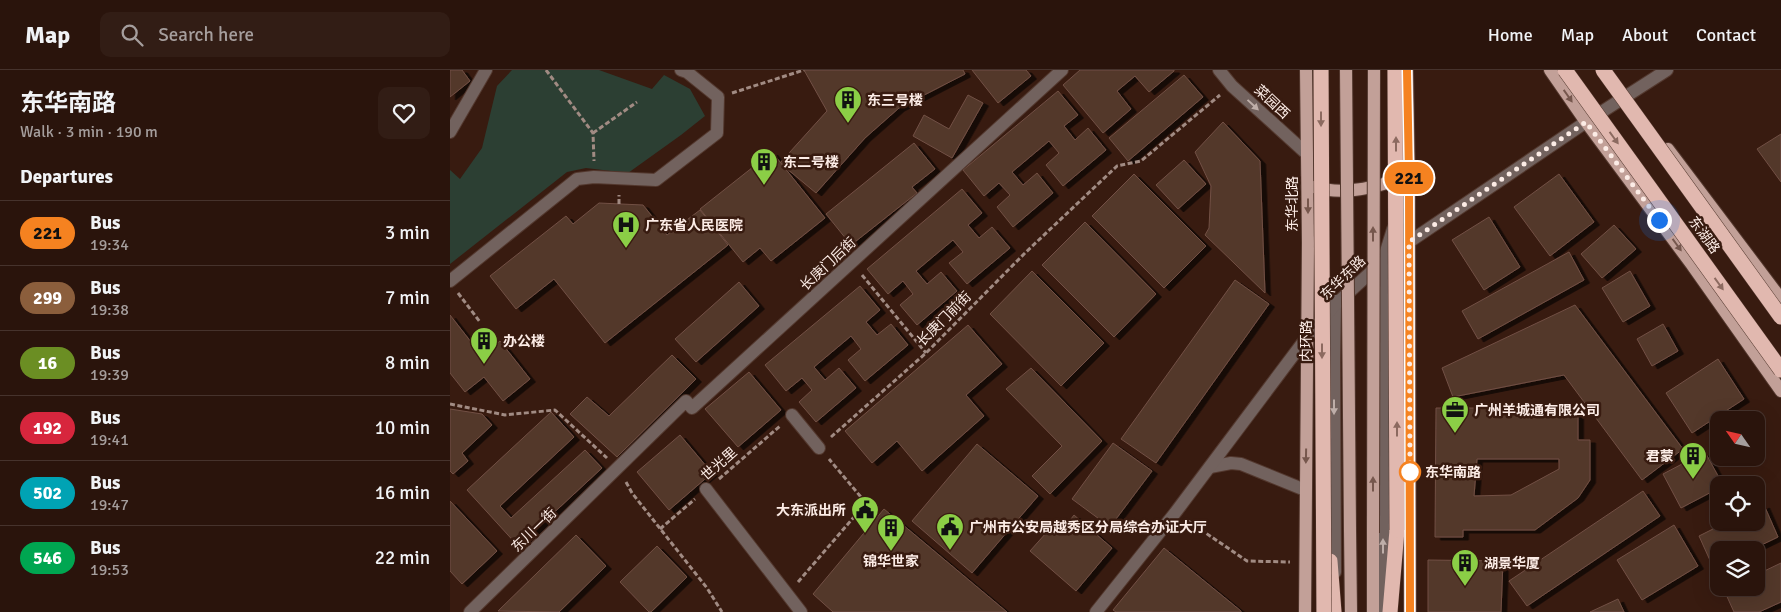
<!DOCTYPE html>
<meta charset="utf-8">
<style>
:root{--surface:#2a140c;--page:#321d15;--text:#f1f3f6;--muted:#a59e9d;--line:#46332d}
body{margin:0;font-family:Signika,"Noto Sans SC",sans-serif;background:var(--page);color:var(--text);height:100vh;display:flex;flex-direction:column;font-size:19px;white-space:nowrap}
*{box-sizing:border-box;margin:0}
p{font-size:16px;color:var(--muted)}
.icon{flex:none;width:28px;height:28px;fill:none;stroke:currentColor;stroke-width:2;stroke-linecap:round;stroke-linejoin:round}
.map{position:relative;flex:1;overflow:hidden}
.details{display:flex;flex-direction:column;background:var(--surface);width:450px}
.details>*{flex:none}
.badge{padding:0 10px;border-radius:16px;font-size:18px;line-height:32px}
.needle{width:32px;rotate:304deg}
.fabs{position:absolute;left:1260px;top:341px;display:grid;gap:10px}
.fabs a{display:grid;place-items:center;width:55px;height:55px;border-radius:10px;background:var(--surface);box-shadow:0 5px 20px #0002,0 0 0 1px var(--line);font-size:25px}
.you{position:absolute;width:25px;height:25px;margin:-12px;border:4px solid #fff;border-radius:50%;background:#1a73e8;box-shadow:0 0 0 8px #1a73e833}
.map>.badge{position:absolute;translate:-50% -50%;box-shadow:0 0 0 2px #fff}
h2{padding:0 20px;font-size:19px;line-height:45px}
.round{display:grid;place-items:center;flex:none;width:52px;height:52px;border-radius:10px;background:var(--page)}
.overview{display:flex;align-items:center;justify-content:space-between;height:85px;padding:0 20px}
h1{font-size:24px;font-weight:700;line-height:38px}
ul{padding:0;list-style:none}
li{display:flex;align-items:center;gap:15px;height:65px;padding:0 20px;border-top:1px solid var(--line)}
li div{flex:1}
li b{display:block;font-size:19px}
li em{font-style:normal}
li .badge{min-width:55px;font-weight:700;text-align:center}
header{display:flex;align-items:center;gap:30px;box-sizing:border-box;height:70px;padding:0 25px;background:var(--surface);border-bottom:1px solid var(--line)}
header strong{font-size:24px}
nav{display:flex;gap:28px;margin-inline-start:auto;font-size:18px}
.search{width:350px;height:45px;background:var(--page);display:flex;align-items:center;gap:12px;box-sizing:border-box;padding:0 18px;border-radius:10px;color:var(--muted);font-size:19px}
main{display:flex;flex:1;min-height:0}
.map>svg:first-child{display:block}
.green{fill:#2c3f33}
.building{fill:#52372c;stroke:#725044;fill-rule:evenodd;filter:url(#shadow)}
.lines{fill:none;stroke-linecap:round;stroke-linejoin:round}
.minor-casing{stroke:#53382e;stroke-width:14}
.major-casing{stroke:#53382e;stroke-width:14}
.highway-casing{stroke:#53382e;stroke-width:16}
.path{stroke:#a18b83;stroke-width:3;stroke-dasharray:5 2.5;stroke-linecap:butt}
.minor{stroke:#72625e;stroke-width:12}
.major{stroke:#c2a098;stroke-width:12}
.highway{stroke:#e1b8af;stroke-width:15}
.major-bridge-casing{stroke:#53382e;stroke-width:14;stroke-linecap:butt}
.highway-bridge-casing{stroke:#53382e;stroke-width:16;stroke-linecap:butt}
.major-bridge{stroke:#c2a098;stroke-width:12}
.highway-bridge{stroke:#e1b8af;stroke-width:15}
.oneway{fill:#76574d}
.oneway2{fill:#beaea9}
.oneway3{fill:#8c6a60}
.line-casing{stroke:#fff;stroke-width:11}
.line{stroke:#f58220;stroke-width:8}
.walk{stroke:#fcece6;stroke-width:5;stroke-dasharray:0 9}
.stop-dot{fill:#fff;stroke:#f58220;stroke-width:2.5}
.labels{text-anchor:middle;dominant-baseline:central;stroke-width:5;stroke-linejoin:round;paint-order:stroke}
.poi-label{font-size:14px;font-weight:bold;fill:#fcece6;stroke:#381b10;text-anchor:start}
.street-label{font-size:14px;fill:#fcece6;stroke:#381b10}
.stop-label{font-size:14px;font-weight:bold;fill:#fcece6;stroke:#381b10;text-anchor:start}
</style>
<header>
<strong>Map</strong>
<div class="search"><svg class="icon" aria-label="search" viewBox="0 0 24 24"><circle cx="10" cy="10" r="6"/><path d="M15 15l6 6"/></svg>Search here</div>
<nav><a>Home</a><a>Map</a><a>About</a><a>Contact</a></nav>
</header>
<main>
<section class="details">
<div class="overview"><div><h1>东华南路</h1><p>Walk · 3 min · 190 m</p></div><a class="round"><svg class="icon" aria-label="heart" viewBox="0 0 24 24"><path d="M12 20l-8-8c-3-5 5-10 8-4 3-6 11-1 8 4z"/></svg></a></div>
<h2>Departures</h2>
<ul>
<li><span class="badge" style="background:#f58220;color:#111">221</span><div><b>Bus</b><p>19:34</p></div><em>3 min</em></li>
<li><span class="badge" style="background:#8b5e3c;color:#fff">299</span><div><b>Bus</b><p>19:38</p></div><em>7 min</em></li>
<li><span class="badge" style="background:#6b8e23;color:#fff">16</span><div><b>Bus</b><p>19:39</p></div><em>8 min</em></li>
<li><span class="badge" style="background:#d7263d;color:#fff">192</span><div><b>Bus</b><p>19:41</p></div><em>10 min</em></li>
<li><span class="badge" style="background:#00a3b4;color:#fff">502</span><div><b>Bus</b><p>19:47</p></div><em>16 min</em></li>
<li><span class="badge" style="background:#00a651;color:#fff">546</span><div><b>Bus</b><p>19:53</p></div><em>22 min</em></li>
</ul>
</section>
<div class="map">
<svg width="1331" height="542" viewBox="0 0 1331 542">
<defs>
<filter id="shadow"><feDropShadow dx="5.5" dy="3" stdDeviation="0" flood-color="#0009"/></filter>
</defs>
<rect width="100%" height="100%" fill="#381b10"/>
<path class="green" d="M62,0H149L202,19L214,5L240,19L255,46L231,65L178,103L136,98L117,102L0,194V100L10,109L32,78L47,16Z"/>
<g class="building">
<path d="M0,0H12L20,11L0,27Z"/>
<path d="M354,0H513L515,4L449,38L415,68L366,123L330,93L377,41Z"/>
<path d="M522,0H576L581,6L548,33Z"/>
<path d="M630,0H724V1L699,22L685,6L667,21L681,39L653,63L613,15Z"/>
<path d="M734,5L753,27L678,91L659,68Z"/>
<path d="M608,21L628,45L614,56L625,70L638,58L656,80L613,116L596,95L609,83L599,71L562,102L573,115L587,103L603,123L563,157L547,137L560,125L549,113L534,126L513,100Z"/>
<path d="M518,25L533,33L502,88L463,66L474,45L499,59Z"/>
<path d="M773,52L810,91L815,223L755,165L759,158L761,116L745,82Z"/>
<path d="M1331,64V112L1307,79Z"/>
<path d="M464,73L485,99L462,117L467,123L401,175L376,144Z"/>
<path d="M322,82L375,148L321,191L310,178L293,192L250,139Z"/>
<path d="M734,90L756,114L728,139L706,115Z"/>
<path d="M684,104L756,176L714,218L642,146Z"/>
<path d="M1109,104L1144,152L1100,186L1064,137Z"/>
<path d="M512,119L532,143L518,155L529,168L542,157L560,178L517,214L499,193L513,182L503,170L466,201L477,214L491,202L507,221L467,255L450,235L463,224L453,211L438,224L417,199Z"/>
<path d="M149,133L193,135L217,165L250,140L278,175L155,273L104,209L66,239L40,206L116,146L123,154Z"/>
<path d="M1039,147L1070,197L1034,220L1002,170Z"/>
<path d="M635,152L706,224L664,267L592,195Z"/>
<path d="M1164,155L1186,179L1152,208L1131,184Z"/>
<path d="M1119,182L1134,210L1028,269L1012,241Z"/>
<path d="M582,201L654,273L611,316L540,244Z"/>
<path d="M1180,201L1200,236L1173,252L1152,218Z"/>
<path d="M785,210L819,234L706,393L671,369Z"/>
<path d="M289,212L309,236L246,292L225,269Z"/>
<path d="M410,216L430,240L416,252L427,265L441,254L458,275L415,311L398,290L411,279L401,266L364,297L375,310L389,298L406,318L366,352L349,332L362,320L352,308L336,321L315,295Z"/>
<path d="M1125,235L1233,379L1192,410L1114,305L1003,327L992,298Z"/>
<path d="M0,245L32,286L50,271L80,309L53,331L34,307L15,322L0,303Z"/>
<path d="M1213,254L1228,281L1202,296L1187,269Z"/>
<path d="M518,255L552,294L516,325L534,346L472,401L447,371L422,393L395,361Z"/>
<path d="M222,285L246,309L167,387L120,344L137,327L159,346Z"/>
<path d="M1268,289L1294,329L1242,363L1216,323Z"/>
<path d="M581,298L652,371L600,424L582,406L612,376L556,319Z"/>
<path d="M299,302L331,340L288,377L255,339Z"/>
<path d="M986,338H1128V370H1140V410L1128,428L1085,460H1013V467H985ZM1027,389H1109V399L1061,425L1024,426Z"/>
<path d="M0,339L32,344L42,355L12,383L18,391L3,404L0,401Z"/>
<path d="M101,342L124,367L50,436L61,448L135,380L152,398L68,476L17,420Z"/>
<path d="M230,365L262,403L219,440L187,402Z"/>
<path d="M663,373L702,401L660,457L622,429Z"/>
<path d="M527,374L588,426L522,503L462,451Z"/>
<path d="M1255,382L1273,415H1269V418L1231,438L1213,404Z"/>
<path d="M1193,421L1210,446L1077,536L1059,511Z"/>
<path d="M0,431L47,481L12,514L0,501Z"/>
<path d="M1314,435L1328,467L1301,480H1269V495L1263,497L1249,466L1277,452H1306V439Z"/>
<path d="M434,439L557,542H383L363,524Z"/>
<path d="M624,445L662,478L626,521L580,481L605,453L614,458Z"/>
<path d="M1224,455L1248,496L1192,530L1167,490Z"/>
<path d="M126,465L156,496L109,542L48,541Z"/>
<path d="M207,476L237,507L201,542H199L170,512Z"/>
<path d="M714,478L791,541V542H666L663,540Z"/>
<path d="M978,490L1053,491L1051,542H978Z"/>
<path d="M1331,493V532L1309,542H1284L1274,520L1279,518H1306V505Z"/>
<path d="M1168,529L1174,542H1140Z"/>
</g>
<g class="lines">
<defs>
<g id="minor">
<path d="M769,0L782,16L857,84"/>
<path d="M0,62L36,0"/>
<path d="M873,207L885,235L884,290L885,502"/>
<path d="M0,211L127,109L144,107L206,110L267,63L268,27L237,2L231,0"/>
<path d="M342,345L369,378"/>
<path d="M760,397L781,393L791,394L855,420"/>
<path d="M256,419L351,542"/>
<path d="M20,542L236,331L242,338L612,0"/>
<path d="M646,542L725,443L857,267L885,235L933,191L959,172L1136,52L1217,0"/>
<path d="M934,542L933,191L943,159"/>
</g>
<g id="major">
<path d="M957,0L959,107L960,542"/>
<path d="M1100,0L1136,52L1242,195L1331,321"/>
<path d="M1218,79L1331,229"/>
<path d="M864,117C895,126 925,117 954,108"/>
<path d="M900,460L901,542"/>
<path d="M923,463V542"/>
<path d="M855,542L858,173L856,0"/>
</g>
<g id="highway">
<path d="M880,491L884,542"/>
<path d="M940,542L947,460"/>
</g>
</defs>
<use href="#minor" class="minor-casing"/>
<use href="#major" class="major-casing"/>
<use href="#highway" class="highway-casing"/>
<g class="path">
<path d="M96,0L143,63L144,91"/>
<path d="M282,23L354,0"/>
<path d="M143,63L187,32"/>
<path d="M169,134V125"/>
<path d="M412,205L476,283"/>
<path d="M8,223L30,252"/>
<path d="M0,334L55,345L105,340L157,388"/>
<path d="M381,367L476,283L575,183L667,96L691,91L770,25"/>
<path d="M269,409L330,356"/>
<path d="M176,412L182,423L257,518L272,542"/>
<path d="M738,451L797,491L840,492"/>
<path d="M210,459L245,429"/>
<path d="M348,512L416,433L379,389"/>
</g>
<use href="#minor" class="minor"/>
<use href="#major" class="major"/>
<use href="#highway" class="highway"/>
<defs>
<g id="major-bridge">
<path d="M896,0L900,460"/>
<path d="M923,463L924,0"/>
</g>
<g id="highway-bridge">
<path d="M871,0L874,542"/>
<path d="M945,0L947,460"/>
<path d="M1115,0L1331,300"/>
<path d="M1153,0L1331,247"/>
</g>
</defs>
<use href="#major-bridge" class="major-bridge-casing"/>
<use href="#highway-bridge" class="highway-bridge-casing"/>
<use href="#major-bridge" class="major-bridge"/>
<use href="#highway-bridge" class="highway-bridge"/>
</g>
<defs><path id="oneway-solid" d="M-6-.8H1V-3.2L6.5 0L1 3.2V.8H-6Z" transform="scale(1.25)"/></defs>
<g class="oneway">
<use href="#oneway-solid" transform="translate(1118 26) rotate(55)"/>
<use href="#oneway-solid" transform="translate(858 136) rotate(90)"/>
<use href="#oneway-solid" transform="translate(923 164) rotate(-90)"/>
<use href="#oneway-solid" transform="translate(1227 175) rotate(54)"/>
<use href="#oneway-solid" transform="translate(856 386) rotate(91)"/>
<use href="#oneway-solid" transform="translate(923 414) rotate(-90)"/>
</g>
<g class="oneway2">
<use href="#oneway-solid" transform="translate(803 35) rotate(43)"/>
<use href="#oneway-solid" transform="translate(884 337) rotate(90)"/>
<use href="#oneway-solid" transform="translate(933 476) rotate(-90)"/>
</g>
<g class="oneway3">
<use href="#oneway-solid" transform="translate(871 49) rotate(90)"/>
<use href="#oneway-solid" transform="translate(1164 68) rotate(54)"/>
<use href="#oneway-solid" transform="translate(946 74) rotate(-90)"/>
<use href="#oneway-solid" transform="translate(1269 214) rotate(54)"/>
<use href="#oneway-solid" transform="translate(872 281) rotate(90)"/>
<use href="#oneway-solid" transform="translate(947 359) rotate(-90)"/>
</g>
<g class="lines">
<defs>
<path id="line" d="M957,0L959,106L960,542"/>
</defs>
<use href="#line" class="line-casing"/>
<use href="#line" class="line"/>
<path class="walk" d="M960,402L959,172L1136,52L1209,150"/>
</g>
<defs>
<symbol id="building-pin" viewBox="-11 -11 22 30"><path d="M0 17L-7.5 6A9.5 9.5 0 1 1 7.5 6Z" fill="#8bce46" stroke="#381b10"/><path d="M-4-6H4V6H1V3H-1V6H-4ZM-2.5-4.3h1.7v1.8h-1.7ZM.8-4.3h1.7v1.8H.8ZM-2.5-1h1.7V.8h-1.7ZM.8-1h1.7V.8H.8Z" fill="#111"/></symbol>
<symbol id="hospital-pin" viewBox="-11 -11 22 30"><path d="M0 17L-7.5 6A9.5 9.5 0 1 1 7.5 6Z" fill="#8bce46" stroke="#381b10"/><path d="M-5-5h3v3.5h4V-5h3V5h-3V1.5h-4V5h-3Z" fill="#111"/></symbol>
<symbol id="office-pin" viewBox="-11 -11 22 30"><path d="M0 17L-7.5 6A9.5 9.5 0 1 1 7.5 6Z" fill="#8bce46" stroke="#381b10"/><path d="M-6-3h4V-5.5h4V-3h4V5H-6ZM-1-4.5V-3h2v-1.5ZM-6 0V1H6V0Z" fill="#111"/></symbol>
<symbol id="civic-pin" viewBox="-11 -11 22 30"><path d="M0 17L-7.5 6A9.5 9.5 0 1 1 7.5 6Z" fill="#8bce46" stroke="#381b10"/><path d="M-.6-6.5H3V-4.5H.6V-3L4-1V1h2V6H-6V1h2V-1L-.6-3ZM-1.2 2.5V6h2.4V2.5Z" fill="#111"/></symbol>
</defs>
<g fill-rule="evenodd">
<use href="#building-pin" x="382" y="14" width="32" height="43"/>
<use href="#building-pin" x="298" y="76" width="32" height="43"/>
<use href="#hospital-pin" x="160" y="139" width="32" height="43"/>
<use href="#building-pin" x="18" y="255" width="32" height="43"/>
<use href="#office-pin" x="989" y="324" width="32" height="43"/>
<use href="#building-pin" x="1227" y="370" width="32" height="43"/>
<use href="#civic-pin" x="399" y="424" width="32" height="43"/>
<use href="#civic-pin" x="484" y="441" width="32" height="43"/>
<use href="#building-pin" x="425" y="442" width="32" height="43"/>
<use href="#building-pin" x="999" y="477" width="32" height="43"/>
</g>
<circle class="stop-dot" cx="960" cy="402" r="10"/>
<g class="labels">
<g class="poi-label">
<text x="417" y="30">东三号楼</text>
<text x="333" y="92">东二号楼</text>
<text x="195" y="155">广东省人民医院</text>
<text x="53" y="271">办公楼</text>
<text x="1024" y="340">广州羊城通有限公司</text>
<text x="1224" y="386" text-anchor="end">君蒙</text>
<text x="396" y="440" text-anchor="end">大东派出所</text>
<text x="519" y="457">广州市公安局越秀区分局综合办证大厅</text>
<text x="441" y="491" text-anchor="middle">锦华世家</text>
<text x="1034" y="493">湖景华厦</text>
</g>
<g class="street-label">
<text transform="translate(822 32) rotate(43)">菜园西</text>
<text transform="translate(842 134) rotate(-90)">东华北路</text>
<text transform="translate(1254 165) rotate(54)">东湖路</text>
<text transform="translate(378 194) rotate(-43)">长庚门后街</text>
<text transform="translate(893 208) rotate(-44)">东华东路</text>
<text transform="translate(494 249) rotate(-45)">长庚门前街</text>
<text transform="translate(856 271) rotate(-90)">内环路</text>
<text transform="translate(269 394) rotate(-41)">世光里</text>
<text transform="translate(84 460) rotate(-44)">东川一街</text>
</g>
<g class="stop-label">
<text x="975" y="402">东华南路</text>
</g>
</g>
</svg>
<div class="fabs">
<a><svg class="needle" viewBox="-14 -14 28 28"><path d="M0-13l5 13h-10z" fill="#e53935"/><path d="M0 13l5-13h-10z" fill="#a59e9d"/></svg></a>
<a><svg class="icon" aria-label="locate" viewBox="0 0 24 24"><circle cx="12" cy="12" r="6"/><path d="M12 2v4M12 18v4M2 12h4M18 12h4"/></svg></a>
<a><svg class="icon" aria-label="layers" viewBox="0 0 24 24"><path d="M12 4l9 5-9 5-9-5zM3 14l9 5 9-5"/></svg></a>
</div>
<div class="you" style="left:1209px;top:150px"></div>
<b class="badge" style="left:959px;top:108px;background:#f58220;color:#111">221</b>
</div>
</main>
